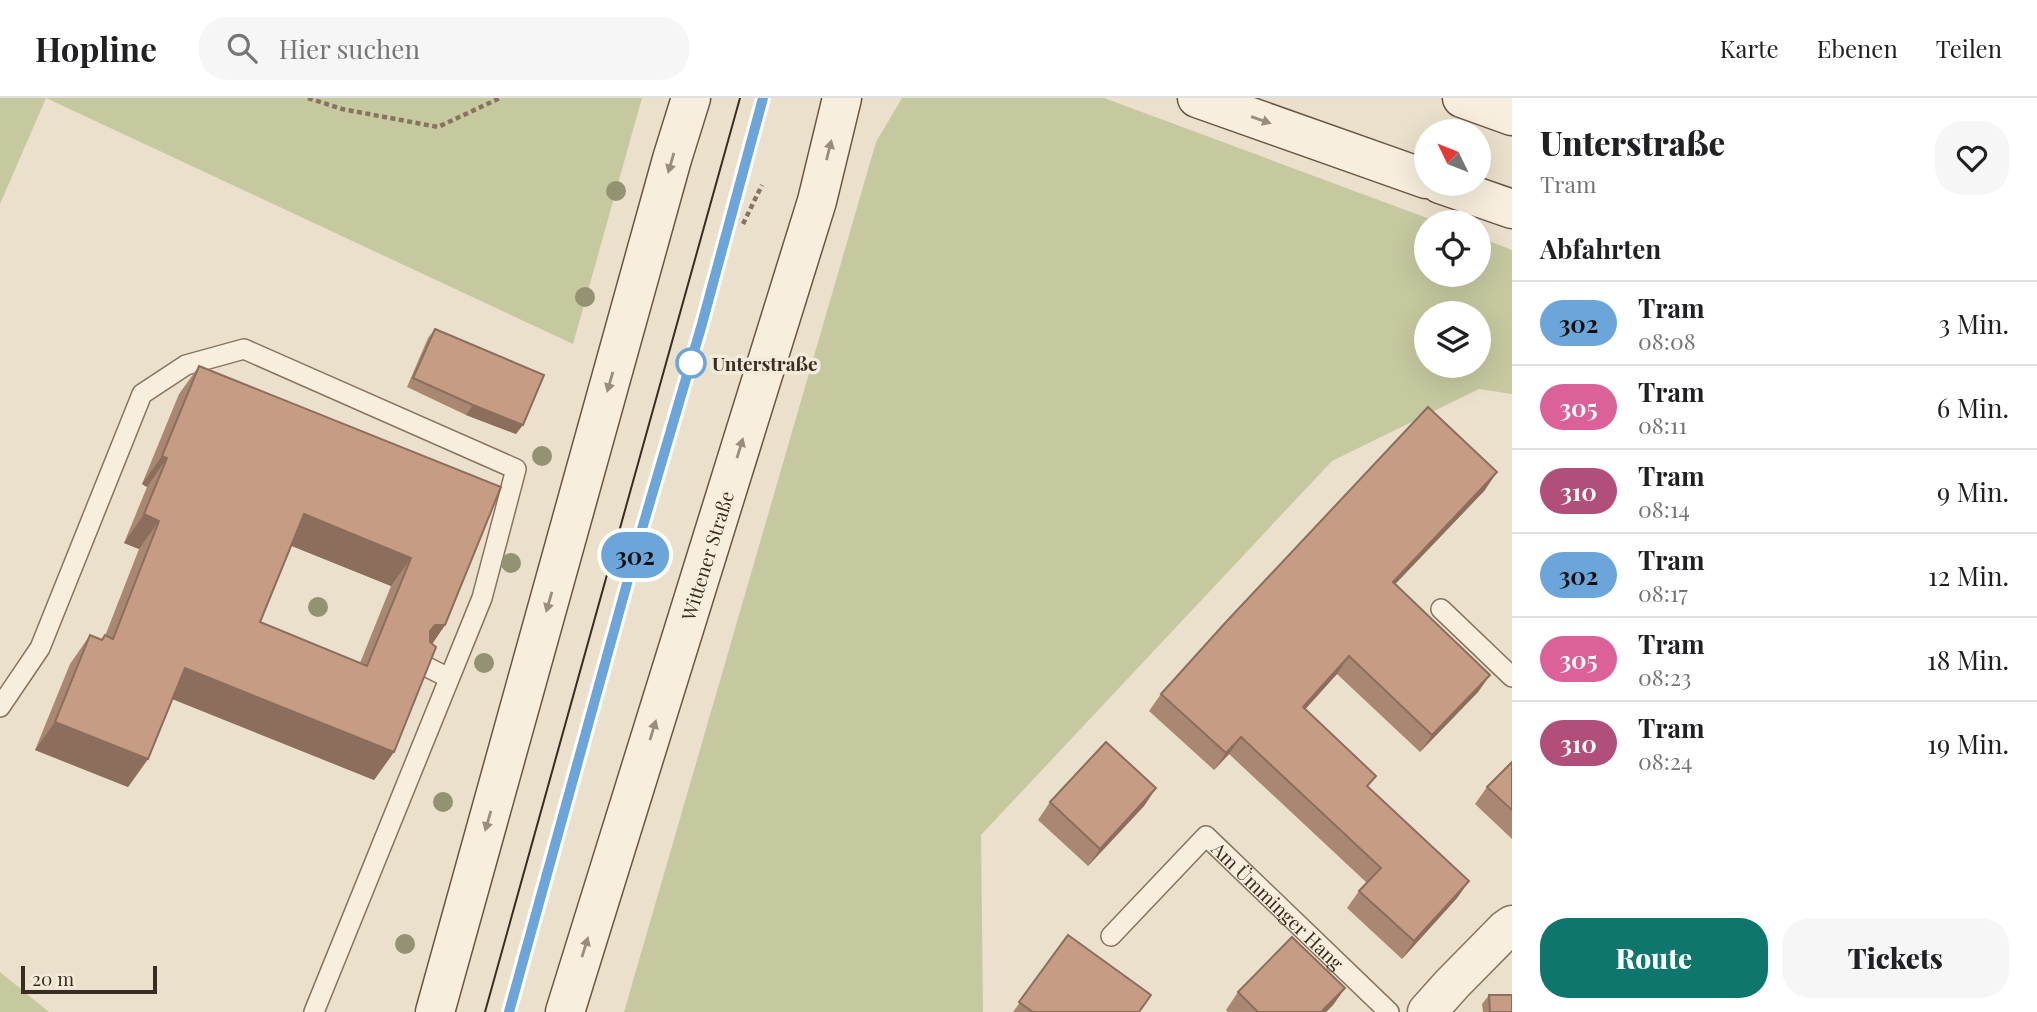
<!DOCTYPE html>
<html lang="de">
<meta charset="utf-8">
<style>
:root{--surface:#fff;--page:#f6f6f6;--text:#202124;--muted:#757577;--line:#e0e0e0;--accent:#0f766e}
body{margin:0;font-family:"Playfair Display",serif;background:var(--page);color:var(--text);height:100vh;display:flex;flex-direction:column;font-size:26px;white-space:nowrap}
*{box-sizing:border-box;margin:0}
p{font-size:23px;color:var(--muted)}
.icon{flex:none;width:38px;height:38px;fill:none;stroke:currentColor;stroke-width:2;stroke-linecap:round;stroke-linejoin:round}
.map{position:relative;flex:1;overflow:hidden}
.details{display:flex;flex-direction:column;background:var(--surface);width:525px}
.details>*{flex:none}
.badge{padding:0 14px;border-radius:23px;font-size:24px;line-height:46px}
.needle{width:46px;rotate:313deg}
.buttons{position:absolute;left:1414px;top:21px;display:grid;gap:14px}
.buttons a{display:grid;place-items:center;width:77px;height:77px;border-radius:50%;background:var(--surface);box-shadow:0 7px 28px #0002;font-size:35px}
.scale{position:absolute;left:21px;bottom:18px;width:136px;box-sizing:border-box;padding-left:7px;border:4px solid #392c22;border-top:0;font-size:19px;line-height:24px;white-space:nowrap;color:#392c22;-webkit-text-stroke:5px #f3ebda;paint-order:stroke}
.map>.badge{position:absolute;translate:-50% -50%;box-shadow:0 0 0 4px #fff}
h2{padding:0 28px;font-size:26px;line-height:63px}
.round{display:grid;place-items:center;flex:none;width:74px;height:74px;border-radius:28px;background:var(--page)}
.overview{display:flex;align-items:center;justify-content:space-between;height:119px;padding:0 28px}
h1{font-size:33px;font-weight:800;line-height:52px}
.action{display:flex;gap:14px;margin-top:auto;padding:14px 28px}
.action a{flex:1;height:80px;border-radius:28px;background:var(--accent);color:#fff;font-size:28px;font-weight:800;line-height:80px;text-align:center}
.action a+a{background:var(--page);color:var(--text)}
ul{padding:0;list-style:none}
li{display:flex;align-items:center;gap:21px;height:84px;padding:0 28px;border-top:2px solid var(--line)}
li div{flex:1}
li b{display:block;font-size:26px}
li em{font-style:normal}
li .badge{min-width:77px;font-weight:700;text-align:center}
header{display:flex;align-items:center;gap:42px;box-sizing:border-box;height:98px;padding:0 35px;background:var(--surface);border-bottom:2px solid var(--line)}
header strong{font-size:33px}
nav{display:flex;gap:38px;margin-inline-start:auto;font-size:24px}
.search{width:490px;height:63px;background:var(--page);display:flex;align-items:center;gap:18px;box-sizing:border-box;padding:0 24px;border-radius:28px;color:var(--muted);font-size:26px}
main{display:flex;flex:1;min-height:0}
.map>svg:first-child{display:block}
.green{fill:#c6c99f;fill-rule:evenodd}
.lines{fill:none;stroke-linecap:round;stroke-linejoin:round}
.service-casing{stroke:#877360;stroke-width:22}
.minor-casing{stroke:#877360;stroke-width:41}
.secondary-casing{stroke:#695543;stroke-width:41}
.path{stroke:#877360;stroke-width:4.5;stroke-dasharray:5 3.5;stroke-linecap:butt}
.service{stroke:#f7eede;stroke-width:19}
.minor{stroke:#f7eede;stroke-width:38}
.secondary{stroke:#f7eede;stroke-width:38}
.tram{stroke:#392c22;stroke-width:2}
.tree{fill:#939273}
.wall{fill:#aa8772;fill-rule:evenodd}
.shaded-wall{fill:#8b6e5c}
.building{fill:#c69d84;stroke:#8b6e5c;stroke-width:2;fill-rule:evenodd}
.oneway{fill:#988d80}
.line-casing{stroke:#fff;stroke-width:16}
.line{stroke:#6ba5d9;stroke-width:10}
.stop-dot{fill:#fff;stroke:#6ba5d9;stroke-width:3.5}
.labels{text-anchor:middle;dominant-baseline:central;stroke-width:7;stroke-linejoin:round;paint-order:stroke}
.stop-label{font-size:19px;font-weight:bold;fill:#392c22;stroke:#f3ebda;text-anchor:start}
.street-label{font-size:19px;fill:#392c22;stroke:#f3ebda}
</style>
<header>
<strong>Hopline</strong>
<div class="search"><svg class="icon" aria-label="search" viewBox="0 0 24 24"><circle cx="10" cy="10" r="6"/><path d="M15 15l6 6"/></svg>Hier suchen</div>
<nav><a>Karte</a><a>Ebenen</a><a>Teilen</a></nav>
</header>
<main>
<div class="map">
<svg width="1512" height="914" viewBox="0 0 1512 914">
<rect width="100%" height="100%" fill="#ebe0cb"/>
<g class="green">
<path d="M0,0H642L573,246L46,0L0,106Z"/>
<path d="M902,0H1104L1438,124H1426V177H1479V139L1512,152V296L1479,291L1332,363L981,737L983,914H624L876,44ZM1426,215H1479V268H1426Z"/>
<path d="M0,874L49,914H0Z"/>
</g>
<g class="lines">
<defs>
<g id="service">
<path d="M1441,511L1512,579"/>
<path d="M421,566L449,580"/>
<path d="M0,609L40,550L142,296L186,267L244,251L516,371L482,500L314,914"/>
<path id="s1" d="M1111,838L1206,738L1389,914"/>
</g>
<path id="minor" d="M1427,914L1452,886L1505,832L1512,827"/>
<g id="secondary">
<path d="M1197,0L1426,81"/>
<path d="M1462,0L1512,18"/>
<path d="M1440,86L1512,111"/>
<path d="M435,914L672,61L691,0"/>
<path id="s2" d="M565,914L817,103L842,0"/>
</g>
</defs>
<use href="#service" class="service-casing"/>
<use href="#minor" class="minor-casing"/>
<use href="#secondary" class="secondary-casing"/>
<g class="path">
<path d="M308,0L342,11L438,29L500,0"/>
<path d="M743,126L762,87"/>
</g>
<use href="#service" class="service"/>
<use href="#minor" class="minor"/>
<use href="#secondary" class="secondary"/>
<g class="tram">
<path d="M485,914L740,0"/>
<path d="M509,914L642,431L702,226L763,0"/>
</g>
</g>
<g class="tree">
<circle cx="616" cy="93" r="10"/>
<circle cx="585" cy="199" r="10"/>
<circle cx="542" cy="358" r="10"/>
<circle cx="511" cy="465" r="10"/>
<circle cx="318" cy="509" r="10"/>
<circle cx="484" cy="565" r="10"/>
<circle cx="443" cy="704" r="10"/>
<circle cx="405" cy="846" r="10"/>
</g>
<g class="wall">
<path d="M435,231L516,336L466,317L407,289L428,240Z"/>
<path d="M199,268L501,389L445,527L432,546L394,654L374,682L172,601L148,661L128,689L35,652L70,566L90,537L101,542L105,538L139,451L124,445L147,389L142,386L179,296ZM291,447L391,488L360,565L260,524Z"/>
<path d="M1485,392L1395,486L1490,577L1478,594L1420,654L1337,576L1305,611L1368,690L1469,783L1457,800L1402,861L1347,810L1359,793L1367,785L1229,656L1214,672L1149,613L1161,596Z"/>
<path d="M1512,664V741L1475,706L1487,689Z"/>
<path d="M1156,690L1144,708L1088,768L1038,722L1050,704Z"/>
<path d="M1068,837L1140,914H1013Z"/>
<path d="M1345,890L1333,907L1326,914H1228L1226,912L1238,894Z"/>
<path d="M1489,897L1512,914H1483L1482,906Z"/>
</g>
<g class="shaded-wall">
<path d="M473,307L523,327L516,336L466,317Z"/>
<path d="M162,358L167,360L147,389L142,386Z"/>
<path d="M1497,374L1485,392L1381,501L1393,484Z"/>
<path d="M144,416L159,423L139,451L124,445Z"/>
<path d="M304,416L411,460L391,488L284,445Z"/>
<path d="M435,527H445L426,555L430,533Z"/>
<path d="M1349,558L1337,576L1291,627L1303,609Z"/>
<path d="M185,570L394,654L374,682L165,598Z"/>
<path d="M1490,577L1478,594L1420,654L1432,637Z"/>
<path d="M55,624L148,661L128,689L35,652Z"/>
<path d="M1241,639L1229,656L1214,672L1226,655Z"/>
<path d="M1156,690L1144,708L1088,768L1100,751Z"/>
<path d="M1469,783L1457,800L1402,861L1414,843Z"/>
<path d="M1345,890L1333,907L1326,914H1321Z"/>
</g>
<g class="building">
<path d="M435,231L544,277L523,327L473,307L413,280Z"/>
<path d="M199,268L501,389L445,527H435L430,533V544L436,549L394,654L185,570L148,661L55,624L90,537L102,542L105,537L113,541L159,423L144,416L167,360L162,358ZM304,416L411,460L367,568L260,524Z"/>
<path d="M1428,309L1497,374L1393,484L1490,577L1432,637L1349,558L1303,609L1376,678L1367,688L1469,783L1414,843L1359,793L1381,770L1241,639L1226,655L1161,596L1226,524Z"/>
<path d="M1106,644L1156,690L1100,751L1050,704Z"/>
<path d="M1512,664V712L1487,689Z"/>
<path d="M1068,837L1151,897L1139,914H1033L1019,904Z"/>
<path d="M1292,839L1345,890L1321,914H1258L1238,894Z"/>
<path d="M1489,897H1512V914H1490Z"/>
</g>
<defs><path id="oneway-solid" d="M-6-.8H1V-3.2L6.5 0L1 3.2V.8H-6Z" transform="scale(1.75)"/></defs>
<g class="oneway">
<use href="#oneway-solid" transform="translate(1261 22) rotate(19)"/>
<use href="#oneway-solid" transform="translate(829 52) rotate(-76)"/>
<use href="#oneway-solid" transform="translate(671 65) rotate(106)"/>
<use href="#oneway-solid" transform="translate(610 284) rotate(106)"/>
<use href="#oneway-solid" transform="translate(740 350) rotate(-73)"/>
<use href="#oneway-solid" transform="translate(549 504) rotate(106)"/>
<use href="#oneway-solid" transform="translate(653 632) rotate(-73)"/>
<use href="#oneway-solid" transform="translate(488 723) rotate(106)"/>
<use href="#oneway-solid" transform="translate(585 849) rotate(-73)"/>
</g>
<g class="lines">
<defs>
<path id="line" d="M509,914L642,431L702,226L763,0"/>
</defs>
<use href="#line" class="line-casing"/>
<use href="#line" class="line"/>
</g>
<circle class="stop-dot" cx="691" cy="265" r="14"/>
<g class="labels">
<g class="stop-label">
<text x="712" y="265">Unterstraße</text>
</g>
<g class="street-label">
<text stroke="none"><textPath href="#s2" startOffset="478">Wittener Straße</textPath></text>
<text stroke="none"><textPath href="#s1" startOffset="238">Am Ümminger Hang</textPath></text>
</g>
</g>
</svg>
<div class="buttons">
<a><svg class="needle" viewBox="-14 -14 28 28"><path d="M0-13l5 13h-10z" fill="#e53935"/><path d="M0 13l5-13h-10z" fill="#757577"/></svg></a>
<a><svg class="icon" aria-label="locate" viewBox="0 0 24 24"><circle cx="12" cy="12" r="6"/><path d="M12 2v4M12 18v4M2 12h4M18 12h4"/></svg></a>
<a><svg class="icon" aria-label="layers" viewBox="0 0 24 24"><path d="M12 4l9 5-9 5-9-5zM3 14l9 5 9-5"/></svg></a>
</div>
<div class="scale">20 m</div>
<b class="badge" style="left:635px;top:457px;background:#6ba5d9;color:#111">302</b>
</div>
<section class="details">
<div class="overview"><div><h1>Unterstraße</h1><p>Tram</p></div><a class="round"><svg class="icon" aria-label="heart" viewBox="0 0 24 24"><path d="M12 20l-8-8c-3-5 5-10 8-4 3-6 11-1 8 4z"/></svg></a></div>
<h2>Abfahrten</h2>
<ul>
<li><span class="badge" style="background:#6ba5d9;color:#111">302</span><div><b>Tram</b><p>08:08</p></div><em>3 Min.</em></li>
<li><span class="badge" style="background:#db6198;color:#fff">305</span><div><b>Tram</b><p>08:11</p></div><em>6 Min.</em></li>
<li><span class="badge" style="background:#b14e7a;color:#fff">310</span><div><b>Tram</b><p>08:14</p></div><em>9 Min.</em></li>
<li><span class="badge" style="background:#6ba5d9;color:#111">302</span><div><b>Tram</b><p>08:17</p></div><em>12 Min.</em></li>
<li><span class="badge" style="background:#db6198;color:#fff">305</span><div><b>Tram</b><p>08:23</p></div><em>18 Min.</em></li>
<li><span class="badge" style="background:#b14e7a;color:#fff">310</span><div><b>Tram</b><p>08:24</p></div><em>19 Min.</em></li>
</ul>
<div class="action"><a>Route</a><a>Tickets</a></div>
</section>
</main>
